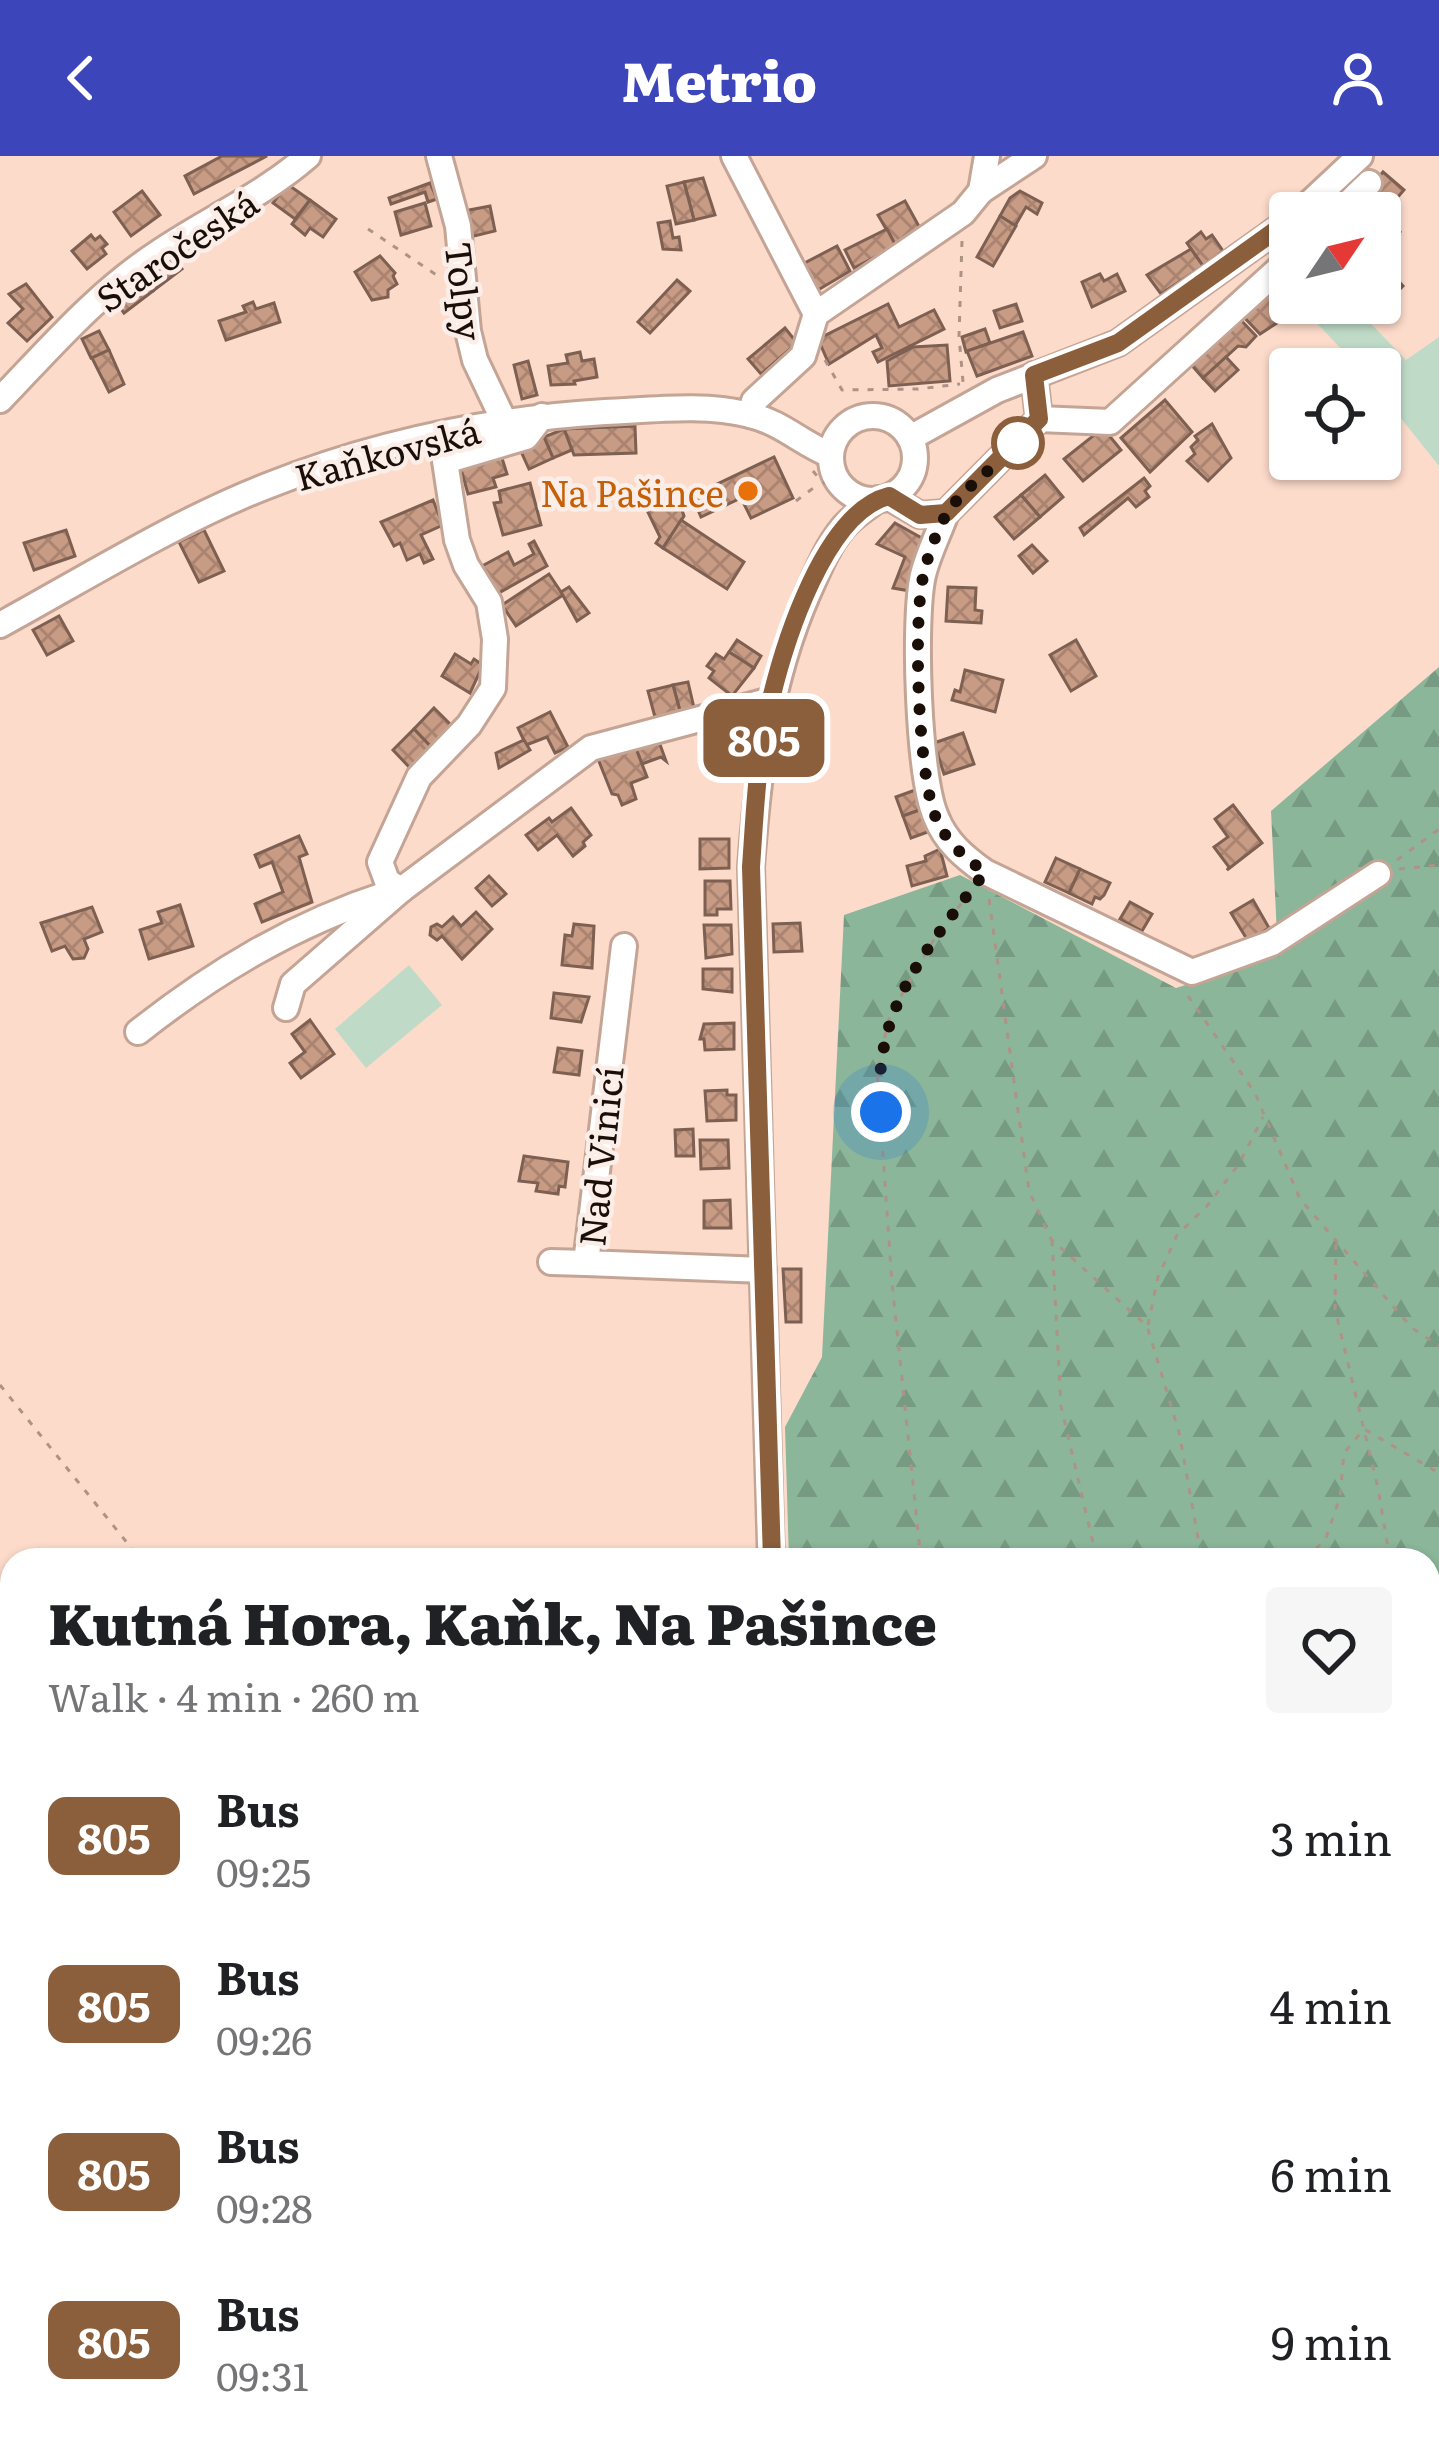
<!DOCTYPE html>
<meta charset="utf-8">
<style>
:root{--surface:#fff;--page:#f6f6f6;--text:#202124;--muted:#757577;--accent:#3c45b9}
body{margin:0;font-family:Literata,serif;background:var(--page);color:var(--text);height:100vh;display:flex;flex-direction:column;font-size:45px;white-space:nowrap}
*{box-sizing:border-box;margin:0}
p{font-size:39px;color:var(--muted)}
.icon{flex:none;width:66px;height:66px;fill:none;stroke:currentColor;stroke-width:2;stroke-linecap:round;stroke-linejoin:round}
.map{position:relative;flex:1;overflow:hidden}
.side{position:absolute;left:0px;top:1392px;width:1440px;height:900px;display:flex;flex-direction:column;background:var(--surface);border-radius:36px 36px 0 0;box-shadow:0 3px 9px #0004}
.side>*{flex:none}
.badge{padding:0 24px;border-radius:18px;font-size:42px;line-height:78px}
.needle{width:78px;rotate:55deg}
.fabs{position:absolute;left:1269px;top:36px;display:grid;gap:24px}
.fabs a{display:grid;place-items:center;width:132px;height:132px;border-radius:12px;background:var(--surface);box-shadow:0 3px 9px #0004;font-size:60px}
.you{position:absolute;width:60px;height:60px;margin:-30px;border:9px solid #fff;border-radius:50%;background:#1a73e8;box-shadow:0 0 0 18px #1a73e833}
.map>.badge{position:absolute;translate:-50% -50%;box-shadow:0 0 0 6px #fff}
.round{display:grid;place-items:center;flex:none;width:126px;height:126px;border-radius:12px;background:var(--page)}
.head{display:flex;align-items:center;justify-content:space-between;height:204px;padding:0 48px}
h1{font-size:57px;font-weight:800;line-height:90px}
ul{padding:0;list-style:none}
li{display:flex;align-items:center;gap:36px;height:168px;padding:0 48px}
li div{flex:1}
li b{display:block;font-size:45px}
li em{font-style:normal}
li .badge{min-width:132px;font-weight:700;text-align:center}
header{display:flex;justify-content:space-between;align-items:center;height:156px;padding:0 48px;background:var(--accent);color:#fff;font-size:54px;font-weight:800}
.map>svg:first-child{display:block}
.grass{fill:#bfdbc7}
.forest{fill:url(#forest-firs)}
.building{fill:url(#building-cross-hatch);stroke:#7d6052;stroke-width:3}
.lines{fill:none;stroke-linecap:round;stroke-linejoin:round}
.minor-casing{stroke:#c4a495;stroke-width:30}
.path{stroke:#ad9386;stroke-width:3;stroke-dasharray:6 9;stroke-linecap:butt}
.minor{stroke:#fff;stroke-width:24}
.line-casing{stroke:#fff;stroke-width:27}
.line{stroke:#8b5e3c;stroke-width:18}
.walk{stroke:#190e08;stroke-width:12;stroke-dasharray:0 21.6}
.stop-dot{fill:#fff;stroke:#8b5e3c;stroke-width:6}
.food-dot{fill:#e8710a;stroke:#fbede7;stroke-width:4.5}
.labels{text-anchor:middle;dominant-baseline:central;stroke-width:9;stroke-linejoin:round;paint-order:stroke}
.street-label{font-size:36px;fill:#190e08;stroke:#fbede7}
.food-label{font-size:36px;fill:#c56008;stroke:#fbede7;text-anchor:end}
</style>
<header><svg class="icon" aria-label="back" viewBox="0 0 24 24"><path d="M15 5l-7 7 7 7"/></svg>Metrio<svg class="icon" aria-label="person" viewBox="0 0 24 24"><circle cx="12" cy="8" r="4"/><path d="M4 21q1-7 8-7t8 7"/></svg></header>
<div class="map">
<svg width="1439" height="2292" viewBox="0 0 1439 2292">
<defs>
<pattern id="forest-firs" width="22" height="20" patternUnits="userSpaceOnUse" patternTransform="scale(3)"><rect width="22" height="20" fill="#8bb699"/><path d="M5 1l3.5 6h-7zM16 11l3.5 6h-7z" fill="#779b82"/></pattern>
<pattern id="building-cross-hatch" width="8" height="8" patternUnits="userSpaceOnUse" patternTransform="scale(3)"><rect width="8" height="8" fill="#c89b85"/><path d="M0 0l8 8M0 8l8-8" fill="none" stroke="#ab8471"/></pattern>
</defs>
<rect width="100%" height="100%" fill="#fddbcb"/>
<g class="grass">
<path d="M1298,147H1351L1406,204L1439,181V310L1380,236V213H1360Z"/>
<path d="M409,809L442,849L366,912L335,873Z"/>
<path d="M268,2280H719L718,2292H240Z"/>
</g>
<path class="forest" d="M1439,511V2238L1428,2184V1404H789L785,1271L822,1201L844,759L960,719L1176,832L1278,800L1271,655Z"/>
<g class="building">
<path d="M222,0H267L194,38L185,20Z"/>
<path d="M1383,16L1404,34L1390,50L1396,57L1390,67L1400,76L1393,86L1380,75V57H1359L1353,52Z"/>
<path d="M703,22L715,59L694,64L684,26Z"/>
<path d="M684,26L694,64L676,68L667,30Z"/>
<path d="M430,27L437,43L428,46L425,36L391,48L389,42Z"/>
<path d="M287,28L310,44L295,63L273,47Z"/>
<path d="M142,35L160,59L131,80L114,56Z"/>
<path d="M1020,35L1042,47L1037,58L1026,51L1015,70L1000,60L1010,42Z"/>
<path d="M310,44L336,63L323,81L310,72L305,79L292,68Z"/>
<path d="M905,45L922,76L896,90L878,59Z"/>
<path d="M425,47L431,70L401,79L395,56Z"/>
<path d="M490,50L495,75L470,81L464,55Z"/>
<path d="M1000,60L1016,70L993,110L977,101Z"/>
<path d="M670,65L673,82L679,81L681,94L663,93L658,67Z"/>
<path d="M887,73L896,90L854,112L845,94Z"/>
<path d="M1201,76L1206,83L1212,79L1223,95L1203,110L1187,87Z"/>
<path d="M91,79L95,84L100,80L107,88L102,92L106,98L87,113L72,95Z"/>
<path d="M837,90L850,115L813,137L799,110Z"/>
<path d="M1191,93L1203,110L1161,138L1147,119Z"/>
<path d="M380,100L395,117L393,120L397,128L388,134V141L372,144L355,116Z"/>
<path d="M173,101L182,113L153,135L143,122Z"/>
<path d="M1380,105L1403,130L1378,155L1370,147H1380Z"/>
<path d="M1100,118L1104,125L1117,118L1125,135L1092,151L1082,126Z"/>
<path d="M143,122L153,135L124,157L114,143Z"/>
<path d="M677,124L690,135L650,177L638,166Z"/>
<path d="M26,128L52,161L27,185L8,167L23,153L9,138Z"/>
<path d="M1270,130L1290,150L1280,159L1283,163L1260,178L1241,158Z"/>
<path d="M253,146L256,153L274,147L280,166L226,184L219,165L246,156L243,150Z"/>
<path d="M888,148L899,171L934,154L944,173L878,206L873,196L882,192L876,179L829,208L818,183Z"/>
<path d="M1016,148L1022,165L1000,172L994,155Z"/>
<path d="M1238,161L1256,180L1246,191L1238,190L1203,222L1189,206Z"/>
<path d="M785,172L797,187L761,218L748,203Z"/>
<path d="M985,173L990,187L966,196L962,181Z"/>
<path d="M99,175L109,194L91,202L82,183Z"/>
<path d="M1023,176L1032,200L977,220L967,195Z"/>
<path d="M947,189L950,225L889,230L887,205L913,191Z"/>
<path d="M109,194L124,228L109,236L92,202Z"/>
<path d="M580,196L582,205L594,203L597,221L574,225L575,228L551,229L548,210L568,207L566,199Z"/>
<path d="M1226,201L1238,214L1215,235L1203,222Z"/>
<path d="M528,205L537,239L522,243L514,209Z"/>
<path d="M1165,244L1192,276L1150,316L1121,282Z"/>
<path d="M1212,268L1231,302L1208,325L1187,305L1195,298L1191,291L1198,284L1195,280Z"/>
<path d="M635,270L636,297L574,299L564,273Z"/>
<path d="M1103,272L1121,294L1083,325L1064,303Z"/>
<path d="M564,273L572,294L553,302L544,281Z"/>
<path d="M544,281L553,302L529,313L519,291Z"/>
<path d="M501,299L507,318L493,322L496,331L468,338L460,310Z"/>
<path d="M774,301L793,342L751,362L741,342L701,361L692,340Z"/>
<path d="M1045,319L1063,341L1040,361L1021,339Z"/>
<path d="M1144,322L1150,330L1145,335L1149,341L1136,351L1128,342L1084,379L1080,372Z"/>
<path d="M530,327L541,369L503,379L494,347L501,346L499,335Z"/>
<path d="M674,331L684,360L663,392L656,387L660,381L643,346Z"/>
<path d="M1021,339L1040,361L1014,383L995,361Z"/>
<path d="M433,344L443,369L421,379L433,403L424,407L420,398L407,404L400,387L394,390L381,366Z"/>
<path d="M681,364L744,406L727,433L663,392Z"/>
<path d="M895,367L927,385L910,435L893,432L905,401L877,388Z"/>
<path d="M66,374L75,400L34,414L24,387Z"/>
<path d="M204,374L224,415L199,426L179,386Z"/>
<path d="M534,385L547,410L497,438L482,410L508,396L514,409L534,398L529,388Z"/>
<path d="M1032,389L1047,405L1033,417L1019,400Z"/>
<path d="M549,418L563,439L516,470L502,449Z"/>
<path d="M569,431L589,457L577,465L561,436Z"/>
<path d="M948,431L976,432L975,454L982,455L981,467L946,465Z"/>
<path d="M59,460L73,485L47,499L33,474Z"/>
<path d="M737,484L761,500L754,512L729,496Z"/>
<path d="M1076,484L1096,520L1071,535L1050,499Z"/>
<path d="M729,496L754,512L732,540L709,522L714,515L707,510L716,498L724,503Z"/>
<path d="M455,498L471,508L474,503L483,509L470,537L442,520Z"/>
<path d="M965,514L1003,524L995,556L952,544L955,534L960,536Z"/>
<path d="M688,526L695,556L681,559L673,529Z"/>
<path d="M673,529L681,559L656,565L648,535Z"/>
<path d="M434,552L454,572L432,592L414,573Z"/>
<path d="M550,556L568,591L555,597L547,581L526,589L518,572Z"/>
<path d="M414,573L432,592L411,613L393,594Z"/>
<path d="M963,577L974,608L944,618L934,587Z"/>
<path d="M658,583L666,605L661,601L642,608L635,590Z"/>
<path d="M524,584L530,594L499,612L496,597Z"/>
<path d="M635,590L647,621L631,627L636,643L622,649L618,639L612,638L598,603Z"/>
<path d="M918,633L925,652L903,660L896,641Z"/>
<path d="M1233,649L1262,687L1227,714L1229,711L1214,691L1228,681L1215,663Z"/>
<path d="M571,652L591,679L583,686L585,690L573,700L557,679L538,694L526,679L549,662L552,666Z"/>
<path d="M925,652L933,674L911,682L903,660Z"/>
<path d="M299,680L307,698L299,701L312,746L262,766L255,748L283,736L272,706L260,711L255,699Z"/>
<path d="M700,683H729V712L700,713Z"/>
<path d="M940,693L947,720L912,730L907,710L926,705L925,700Z"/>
<path d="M1056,702L1080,713L1069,737L1045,726Z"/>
<path d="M1080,713L1110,727L1104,739L1100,743L1095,741L1092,748L1069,737Z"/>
<path d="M489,720L506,738L492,750L476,732Z"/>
<path d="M705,725H730L731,753H717V759H705Z"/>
<path d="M1253,744L1269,772L1248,785L1231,757Z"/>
<path d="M1130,746L1152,758L1142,775L1120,763Z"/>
<path d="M180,749L193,790L149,803L140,774L162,767L158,756Z"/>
<path d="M92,751L102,776L84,783L88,793L84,802L73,803L65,790L52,795L41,767Z"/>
<path d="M476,756L492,773L462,803L442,780L437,784L430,779L431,771L437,768L442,771L453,761L461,770Z"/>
<path d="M800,767L802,795L774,796L773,768Z"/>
<path d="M574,768L594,770L592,812L562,809L565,779L572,780Z"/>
<path d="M704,769H731L732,798L706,802Z"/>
<path d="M703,813H732V836L703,833Z"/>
<path d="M554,837L589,841L581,866L551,862Z"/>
<path d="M310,864L334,898L301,922L290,907L305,896L292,878Z"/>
<path d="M734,867V893L705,894L704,883H700L704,868Z"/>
<path d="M558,892L582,895L579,919L554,916Z"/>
<path d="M727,934V939H736V964L707,965L705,935Z"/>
<path d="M693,973L694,1000H676L675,974Z"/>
<path d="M700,984H728L729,1012L701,1013Z"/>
<path d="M524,1000L568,1006L565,1031L559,1030L558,1038L536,1035L538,1027L519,1025Z"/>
<path d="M730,1044L731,1072H704V1045Z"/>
<path d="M783,1113H801V1166H786Z"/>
</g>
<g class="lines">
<defs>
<g id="minor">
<path d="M439,0L458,70L468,175L475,204L504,265"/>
<path d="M734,0L816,158"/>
<path d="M981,35L1034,0"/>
<path d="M1299,57L1360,0"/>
<path d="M1338,57L1369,27"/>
<path d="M0,244C50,192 97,137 158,97C208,63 262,40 308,0"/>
<path d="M750,259L754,245L803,200L816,158L963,57L981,35L987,0"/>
<circle cx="873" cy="302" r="42"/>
<path d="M1039,263L1110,266L1290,103"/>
<path d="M910,282L997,234L1118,187L1290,64"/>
<path d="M889,341L920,359L946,357L1039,263L1034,219"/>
<path d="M946,357C939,377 928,398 923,419C913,462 918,621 936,661C946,686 964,701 985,716L1192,816L1272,787L1378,718"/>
<path d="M0,469C84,423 179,364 267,330C375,287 489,263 605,256C651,254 705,247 750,259C781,266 804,289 831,299"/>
<path d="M401,734L387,725L380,706L419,621L469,569L493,532L495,483L489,446L466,409L457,384L445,305L526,281L542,260"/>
<path d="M624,790L586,1107L763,1114"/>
<path d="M286,852L293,828L401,734L591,592L771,544"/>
<path d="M138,876C214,816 294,768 387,738"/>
<path d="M551,1106L586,1107"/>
<path d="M771,1404L751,711C758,616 769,527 807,439C817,417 827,391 842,373C851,361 866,352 878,343"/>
<path d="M1428,1905L1439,1903"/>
<path d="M741,2292L743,2280"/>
</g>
</defs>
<use href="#minor" class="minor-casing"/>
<g class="path">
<path d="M368,73L441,122"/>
<path d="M962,85L959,180L963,226"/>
<path d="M825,204L842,234L918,233L960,228"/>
<path d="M813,315L822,326L845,333"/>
<path d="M796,345L820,327"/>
<path d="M1397,704L1439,673"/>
<path d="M1399,713L1439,709"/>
<path d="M989,743L1029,1035L1051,1083L1147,1170L1179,1276L1202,1404"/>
<path d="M1188,840L1255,937L1300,1043L1412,1172L1439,1190"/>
<path d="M1052,1084L1061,1250L1097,1404"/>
<path d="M1336,1088L1335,1153L1378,1332L1390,1404"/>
<path d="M1148,1169L1158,1121L1177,1079L1207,1050L1239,1008L1263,961"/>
<path d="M0,1229L141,1404"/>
<path d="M921,1404L892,1127L877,915L890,859L933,785L970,736"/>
<path d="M1306,1404L1326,1382L1340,1341L1344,1297L1364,1273L1439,1317"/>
<path d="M1428,1515L1439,1517"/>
<path d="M1428,1579L1439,1617"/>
<path d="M1428,1845L1439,1844"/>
<path d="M1075,2280L1092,2292"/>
<path d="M1369,2280L1371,2292"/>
<path d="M225,2292L253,2280"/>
<path d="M260,2292L290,2280"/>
</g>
<use href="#minor" class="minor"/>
</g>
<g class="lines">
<defs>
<path id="line" d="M772,1404L751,711C755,655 757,598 771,543C785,485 825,356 889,340L920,359L946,357L1039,263L1034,219L1118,187L1290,64"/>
</defs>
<use href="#line" class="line-casing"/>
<use href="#line" class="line"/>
<path class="walk" d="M881,956C871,854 927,793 985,716C964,701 946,686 936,662C918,620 913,467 923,421C927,402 936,376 946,359C959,336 998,308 1018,287"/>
</g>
<circle class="stop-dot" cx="1018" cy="287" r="24"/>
<circle class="food-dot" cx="748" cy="335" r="12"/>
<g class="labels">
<g class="street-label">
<text transform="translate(176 93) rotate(-34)">Staročeská</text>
<text transform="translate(466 135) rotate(83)">Tolpy</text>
<text transform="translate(387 296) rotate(-15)">Kaňkovská</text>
<text transform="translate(599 1000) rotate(-84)">Nad Vinicí</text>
</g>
<g class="food-label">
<text x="724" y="335">Na Pašince</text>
</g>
</g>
</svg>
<div class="fabs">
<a><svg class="needle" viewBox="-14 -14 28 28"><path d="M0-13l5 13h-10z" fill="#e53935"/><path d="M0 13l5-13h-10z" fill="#757577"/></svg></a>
<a><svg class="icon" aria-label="locate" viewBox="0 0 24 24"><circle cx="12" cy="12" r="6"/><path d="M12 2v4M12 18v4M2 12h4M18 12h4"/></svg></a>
</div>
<div class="you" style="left:881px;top:956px"></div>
<b class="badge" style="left:764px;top:582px;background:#8b5e3c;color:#fff">805</b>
<section class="side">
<div class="head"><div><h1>Kutná Hora, Kaňk, Na Pašince</h1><p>Walk · 4 min · 260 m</p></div><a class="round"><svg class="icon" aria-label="heart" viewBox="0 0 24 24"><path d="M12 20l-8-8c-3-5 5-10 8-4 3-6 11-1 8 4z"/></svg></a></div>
<ul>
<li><span class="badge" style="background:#8b5e3c;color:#fff">805</span><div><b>Bus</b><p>09:25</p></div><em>3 min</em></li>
<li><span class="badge" style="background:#8b5e3c;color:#fff">805</span><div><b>Bus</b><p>09:26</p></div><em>4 min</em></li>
<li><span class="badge" style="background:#8b5e3c;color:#fff">805</span><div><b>Bus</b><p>09:28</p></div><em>6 min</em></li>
<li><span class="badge" style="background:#8b5e3c;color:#fff">805</span><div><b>Bus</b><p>09:31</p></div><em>9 min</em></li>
</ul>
</section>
</div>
